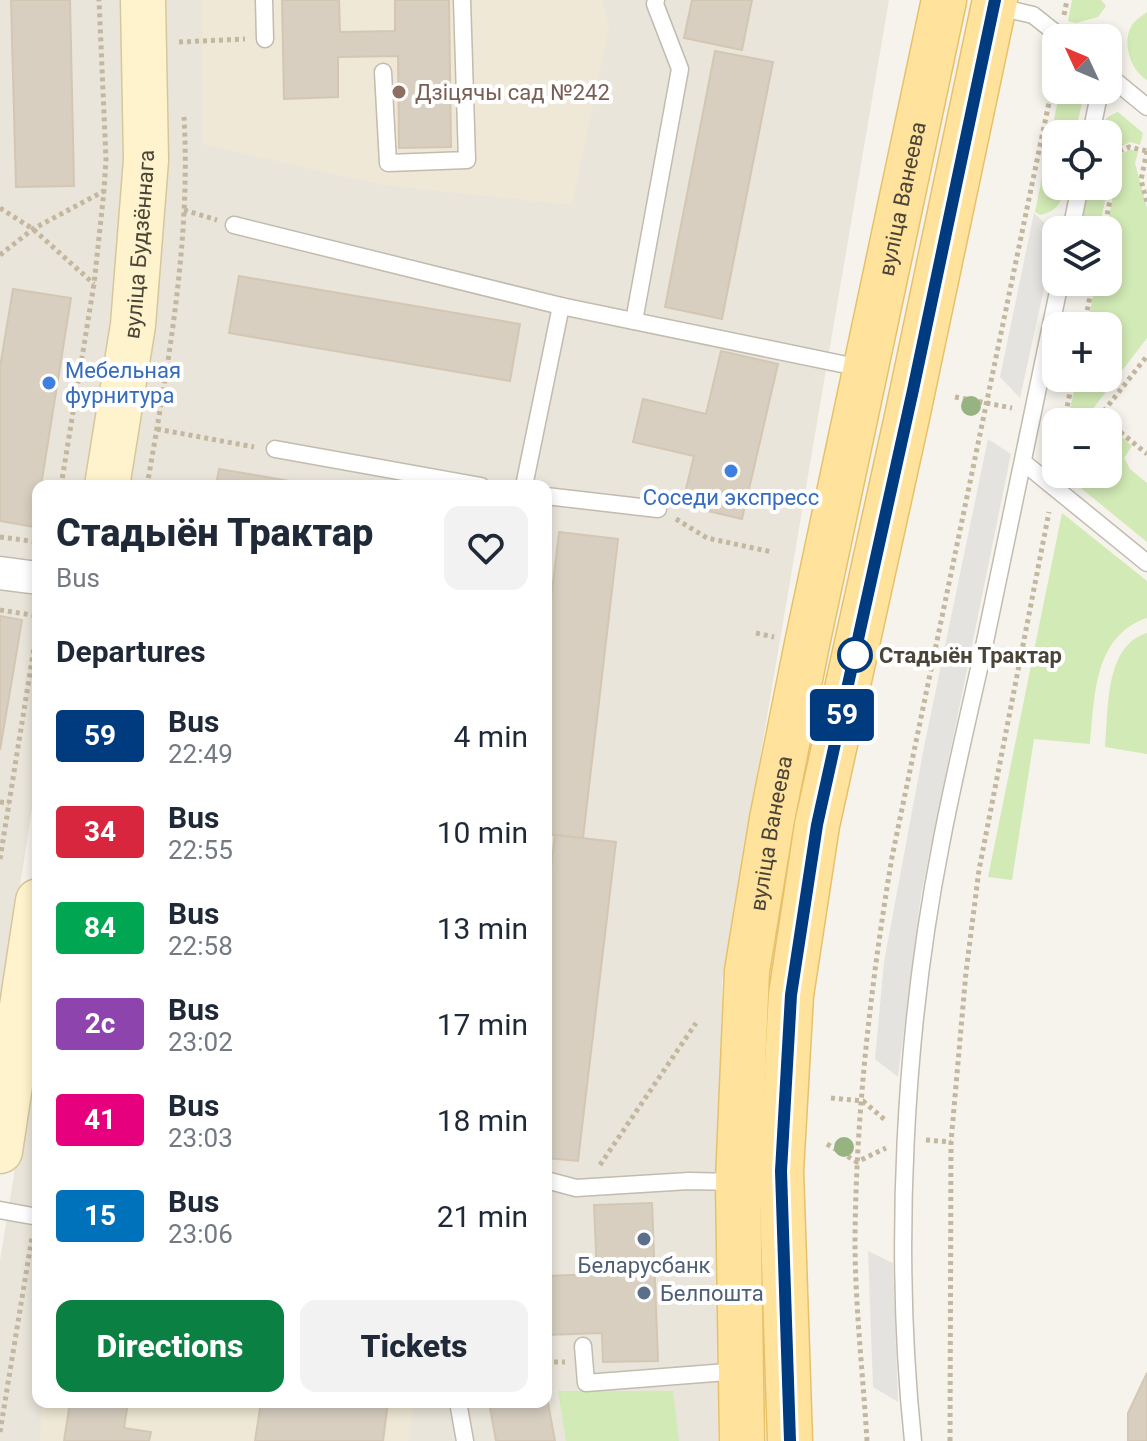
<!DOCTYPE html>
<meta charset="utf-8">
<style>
:root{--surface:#fff;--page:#f2f2f3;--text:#1f2937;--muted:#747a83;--accent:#0b8043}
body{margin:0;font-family:Roboto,sans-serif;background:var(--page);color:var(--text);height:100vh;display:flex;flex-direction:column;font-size:30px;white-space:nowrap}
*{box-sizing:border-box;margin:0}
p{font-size:26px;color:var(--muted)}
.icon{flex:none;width:44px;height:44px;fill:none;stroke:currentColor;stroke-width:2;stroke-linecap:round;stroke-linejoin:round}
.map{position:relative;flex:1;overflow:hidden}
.details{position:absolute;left:32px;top:480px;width:520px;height:928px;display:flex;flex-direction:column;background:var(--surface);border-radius:16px;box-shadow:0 4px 12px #0003}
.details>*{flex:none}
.badge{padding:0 16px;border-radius:6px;font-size:28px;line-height:52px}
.needle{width:52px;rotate:314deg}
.buttons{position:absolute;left:1042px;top:24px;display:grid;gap:16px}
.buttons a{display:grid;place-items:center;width:80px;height:80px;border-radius:16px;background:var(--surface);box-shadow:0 4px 12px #0003;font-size:40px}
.map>.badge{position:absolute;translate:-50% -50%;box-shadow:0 0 0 4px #fff}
h2{padding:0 24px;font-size:30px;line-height:72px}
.round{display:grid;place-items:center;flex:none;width:84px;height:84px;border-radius:16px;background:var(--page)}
.overview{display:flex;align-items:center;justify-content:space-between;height:136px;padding:0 24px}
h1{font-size:38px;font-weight:800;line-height:60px}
.action{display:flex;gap:16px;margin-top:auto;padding:16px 24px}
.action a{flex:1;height:92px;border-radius:16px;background:var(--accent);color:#fff;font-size:32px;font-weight:800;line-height:92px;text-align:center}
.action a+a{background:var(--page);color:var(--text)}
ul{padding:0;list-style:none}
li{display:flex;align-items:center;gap:24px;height:96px;padding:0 24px}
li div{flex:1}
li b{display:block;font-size:30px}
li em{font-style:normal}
li .badge{min-width:88px;font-weight:700;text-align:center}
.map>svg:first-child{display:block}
.residential{fill:#eae5da}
.education{fill:#efe8d6}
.green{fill:#d2eab5}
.parking{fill:#e5e3e0}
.building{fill:#d8cfc1;stroke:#d3c7b4;stroke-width:2}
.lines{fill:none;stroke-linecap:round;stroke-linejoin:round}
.lane-casing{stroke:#c2bbae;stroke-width:19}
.street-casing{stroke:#c2bbae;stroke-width:35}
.secondary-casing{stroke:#d6c79b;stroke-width:47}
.primary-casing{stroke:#e6c16a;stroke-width:47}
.path{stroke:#c4b79f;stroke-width:5;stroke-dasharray:4 4;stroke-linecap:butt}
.lane{stroke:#fff;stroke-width:16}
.street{stroke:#fff;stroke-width:32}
.secondary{stroke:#fff3cd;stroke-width:44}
.primary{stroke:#ffe39c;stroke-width:44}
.tree{fill:#97b381}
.line-casing{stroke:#fff;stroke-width:18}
.line{stroke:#003b80;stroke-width:12}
.education-dot{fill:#8d6e63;stroke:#fff;stroke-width:3}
.shop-dot{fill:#3f7fe0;stroke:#fff;stroke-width:3}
.stop-dot{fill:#fff;stroke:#003b80;stroke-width:4}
.service-dot{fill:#5c6f8a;stroke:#fff;stroke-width:3}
.labels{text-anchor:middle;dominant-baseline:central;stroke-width:8;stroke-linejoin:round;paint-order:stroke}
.education-label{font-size:22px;fill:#785e54;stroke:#fff;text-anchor:start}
.street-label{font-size:22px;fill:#4b4439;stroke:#fff}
.shop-label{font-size:22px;fill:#366cbe;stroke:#fff;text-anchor:start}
.stop-label{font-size:22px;font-weight:bold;fill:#4b4439;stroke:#fff;text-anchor:start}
.service-label{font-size:22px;fill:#4e5e75;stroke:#fff}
</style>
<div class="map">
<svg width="1147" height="1441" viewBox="0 0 1147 1441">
<rect width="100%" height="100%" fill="#f6f3ec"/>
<g class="residential">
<path d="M0,0H122L130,178L93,486H38V562L0,556Z"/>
<path d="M161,0H889L722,981L718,1441H0V1260L38,1029V1402H546V486H126Z"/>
<path d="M0,590L38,596V770L0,1015Z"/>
</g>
<g class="education">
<path d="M202,0H602L609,26L572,205L382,185L203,144Z"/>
<path d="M42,1402H414L408,1441H40Z"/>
</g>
<g class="green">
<path d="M1072,0H1101L1106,6L1098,17L1076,23L1068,21Z"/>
<path d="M1147,12V80C1131,71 1121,42 1132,25C1135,20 1142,16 1147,12Z"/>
<path d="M1060,90H1080L1082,103L1075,134H1056V186H1065C1061,203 1058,211 1040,215L1035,212Z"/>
<path d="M1118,112L1143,133L1140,145L1130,142L1115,150L1108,185V134H1099C1101,122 1107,116 1118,112Z"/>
<path d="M1130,149L1138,152L1135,163L1147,208V338L1089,414L1070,409L1077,378H1108V326H1087L1096,282H1108L1106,230L1122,154Z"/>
<path d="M1089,186H1108L1099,230H1088L1083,218Z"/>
<path d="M1109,426L1132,446L1124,458L1130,469L1147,483V542L1071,480L1073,474H1108Z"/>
<path d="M1062,513L1147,581V618C1093,636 1095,697 1090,744L1034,739L1012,880L988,877Z"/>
<path d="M1147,633V754L1105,747C1109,710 1104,646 1147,633Z"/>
<path d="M558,1391H673L679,1441H566Z"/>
</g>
<g class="parking">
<path d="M1034,213L1056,234L1020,398L1000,377Z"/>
<path d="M988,439L1011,454L921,895L898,1077L875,1059L884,962L924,747Z"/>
<path d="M868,1251L893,1263L898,1402L873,1387Z"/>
</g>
<g class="building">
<path d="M11,0H70L74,186L16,187Z"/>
<path d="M282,0H339L340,32L395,31V0H449L451,147L399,148L398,56L338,57V97L284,99Z"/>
<path d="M692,0H752L742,50L684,38Z"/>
<path d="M715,51L773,62L722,319L665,307Z"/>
<path d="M239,276L520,324L510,381L229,333Z"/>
<path d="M13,289L71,298L41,486H38L35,527L0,521V367Z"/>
<path d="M721,351L778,364L742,519L682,505L694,456L633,442L643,399L706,414Z"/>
<path d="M219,469L249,474L318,486H216Z"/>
<path d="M559,532L618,539L583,838L546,834V643Z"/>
<path d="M0,616L22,620L0,750Z"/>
<path d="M555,835L616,842L578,1161L546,1158V909Z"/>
<path d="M652,1203L658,1361L603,1362L602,1333L546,1335V1276L597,1274L594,1205Z"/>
<path d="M1147,1373V1441H1128V1413Z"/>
<path d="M546,1392L555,1441H496L489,1402H546Z"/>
<path d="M70,1402H128L124,1428L151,1432L149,1441H64Z"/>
<path d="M261,1402H388L383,1441H255Z"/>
</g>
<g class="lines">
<defs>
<g id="lane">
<path d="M264,0L265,39"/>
<path d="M995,6L1033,15L1062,38"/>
<path d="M383,72L388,163L467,160L462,0"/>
<path d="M1108,75L1147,107"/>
<path d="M1091,134L1100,90"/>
<path d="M234,225L561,306"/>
<path d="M1071,230L1080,186"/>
<path d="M634,321L680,69L655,4L656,0"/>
<path d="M275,449L481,486"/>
<path d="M1023,462L1147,563"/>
<path d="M524,486L561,306L866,369"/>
<path d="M546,496L658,509"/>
<path d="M546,1180L576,1188L689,1181L737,1182"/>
<path d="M0,1210L38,1217"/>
<path d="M583,1346L586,1383L740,1371"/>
<path d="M458,1402L465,1441"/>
<path d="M913,1441C893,1251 904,1032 941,844C954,775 971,706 986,637C1011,519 1036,401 1060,282"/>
</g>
<path id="street" d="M0,573L38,578"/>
<g id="secondary">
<path id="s1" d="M107,486L133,325L146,160L143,0"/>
<path d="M0,1151L38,901"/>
</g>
<g id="primary">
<path id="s2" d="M742,1441L738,1182L747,971L772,819L807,644L944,0"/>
<path d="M790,1441L781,1171L791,995L817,825L907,417L995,0"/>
</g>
</defs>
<use href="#lane" class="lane-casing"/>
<use href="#street" class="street-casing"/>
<use href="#secondary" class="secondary-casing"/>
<use href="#primary" class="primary-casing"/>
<g class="path">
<path d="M1064,15L1067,0"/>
<path d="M179,42L245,39"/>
<path d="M1147,151L1141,180L1147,202"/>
<path d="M0,208L33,229L94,284"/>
<path d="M184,210L217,220"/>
<path d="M1104,230L1120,151L1129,147L1147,151"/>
<path d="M0,255L33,229L104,191"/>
<path d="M1084,326L1093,282"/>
<path d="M955,397L1012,408"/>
<path d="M1054,415L1100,416"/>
<path d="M1064,422L1073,378"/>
<path d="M1108,422L1100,416L1147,356"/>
<path d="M1108,422L1147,454"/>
<path d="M157,429L254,447"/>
<path d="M61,486L94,284L104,191L106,159L99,0"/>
<path d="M147,486C168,365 191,240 184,117"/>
<path d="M676,519L707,538L772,552"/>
<path d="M0,537L38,542"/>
<path d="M0,610L38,616"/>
<path d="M756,633L774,637"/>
<path d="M0,802L9,803"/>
<path d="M0,859L38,623"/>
<path d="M831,1098L863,1101L885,1120"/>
<path d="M926,1140L951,1142"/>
<path d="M827,1144L857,1162L886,1148"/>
<path d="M600,1165L696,1023"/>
<path d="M546,1362H565"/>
<path d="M0,1432L32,1237"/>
<path d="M867,1441C863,1374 855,1306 855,1240C856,1112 871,983 892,857L1056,69"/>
<path d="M950,1441L951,1142L966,972L979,870L1049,512"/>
</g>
<use href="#lane" class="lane"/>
<use href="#street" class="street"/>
<use href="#secondary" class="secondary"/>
<use href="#primary" class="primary"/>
</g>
<g class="tree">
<circle cx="971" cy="406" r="10"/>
<circle cx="844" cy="1147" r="10"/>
</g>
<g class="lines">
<defs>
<path id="line" d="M790,1441L781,1171L791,995L817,825L913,390L995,0"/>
</defs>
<use href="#line" class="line-casing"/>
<use href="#line" class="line"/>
</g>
<circle class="education-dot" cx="399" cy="92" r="8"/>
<g class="shop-dot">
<circle cx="49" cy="383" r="8"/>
<circle cx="731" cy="471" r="8"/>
</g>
<circle class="stop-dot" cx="855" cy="655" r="16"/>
<g class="service-dot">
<circle cx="644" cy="1239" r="8"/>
<circle cx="644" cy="1293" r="8"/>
</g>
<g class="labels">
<g class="education-label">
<text x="415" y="92">Дзіцячы сад №242</text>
</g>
<g class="street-label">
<text stroke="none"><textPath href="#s2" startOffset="1258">вуліца Ванеева</textPath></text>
<text stroke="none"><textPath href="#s1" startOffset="244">вуліца Будзённага</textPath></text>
<text stroke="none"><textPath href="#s2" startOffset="610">вуліца Ванеева</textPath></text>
</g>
<g class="shop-label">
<text x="65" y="370">Мебельная<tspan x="65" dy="25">фурнитура</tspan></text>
<text x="731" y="497" text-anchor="middle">Соседи экспресс</text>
</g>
<g class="stop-label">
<text x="879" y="655">Стадыён Трактар</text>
</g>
<g class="service-label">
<text x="644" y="1265">Беларусбанк</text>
<text x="660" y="1293" text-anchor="start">Белпошта</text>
</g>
</g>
</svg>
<div class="buttons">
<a><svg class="needle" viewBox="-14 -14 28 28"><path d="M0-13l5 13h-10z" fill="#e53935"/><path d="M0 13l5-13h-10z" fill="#747a83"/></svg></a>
<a><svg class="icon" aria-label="locate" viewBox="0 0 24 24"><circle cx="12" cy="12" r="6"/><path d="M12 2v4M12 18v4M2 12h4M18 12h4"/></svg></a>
<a><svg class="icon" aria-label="layers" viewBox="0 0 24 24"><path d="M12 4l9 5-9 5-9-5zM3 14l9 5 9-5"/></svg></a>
<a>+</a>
<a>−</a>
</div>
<b class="badge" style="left:842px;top:715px;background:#003b80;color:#fff">59</b>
<section class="details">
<div class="overview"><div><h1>Стадыён Трактар</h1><p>Bus</p></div><a class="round"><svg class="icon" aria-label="heart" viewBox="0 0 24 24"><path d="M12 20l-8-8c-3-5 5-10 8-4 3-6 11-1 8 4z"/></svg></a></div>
<h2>Departures</h2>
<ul>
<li><span class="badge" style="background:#003b80;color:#fff">59</span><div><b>Bus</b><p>22:49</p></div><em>4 min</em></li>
<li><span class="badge" style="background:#d7263d;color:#fff">34</span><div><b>Bus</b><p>22:55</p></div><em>10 min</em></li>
<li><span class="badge" style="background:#00a651;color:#fff">84</span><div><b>Bus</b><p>22:58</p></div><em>13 min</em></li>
<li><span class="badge" style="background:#8e44ad;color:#fff">2с</span><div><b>Bus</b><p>23:02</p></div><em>17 min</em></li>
<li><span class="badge" style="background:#e6007e;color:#fff">41</span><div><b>Bus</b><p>23:03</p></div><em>18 min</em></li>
<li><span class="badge" style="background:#0072bc;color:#fff">15</span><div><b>Bus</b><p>23:06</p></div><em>21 min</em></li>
</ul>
<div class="action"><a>Directions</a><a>Tickets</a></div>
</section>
</div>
